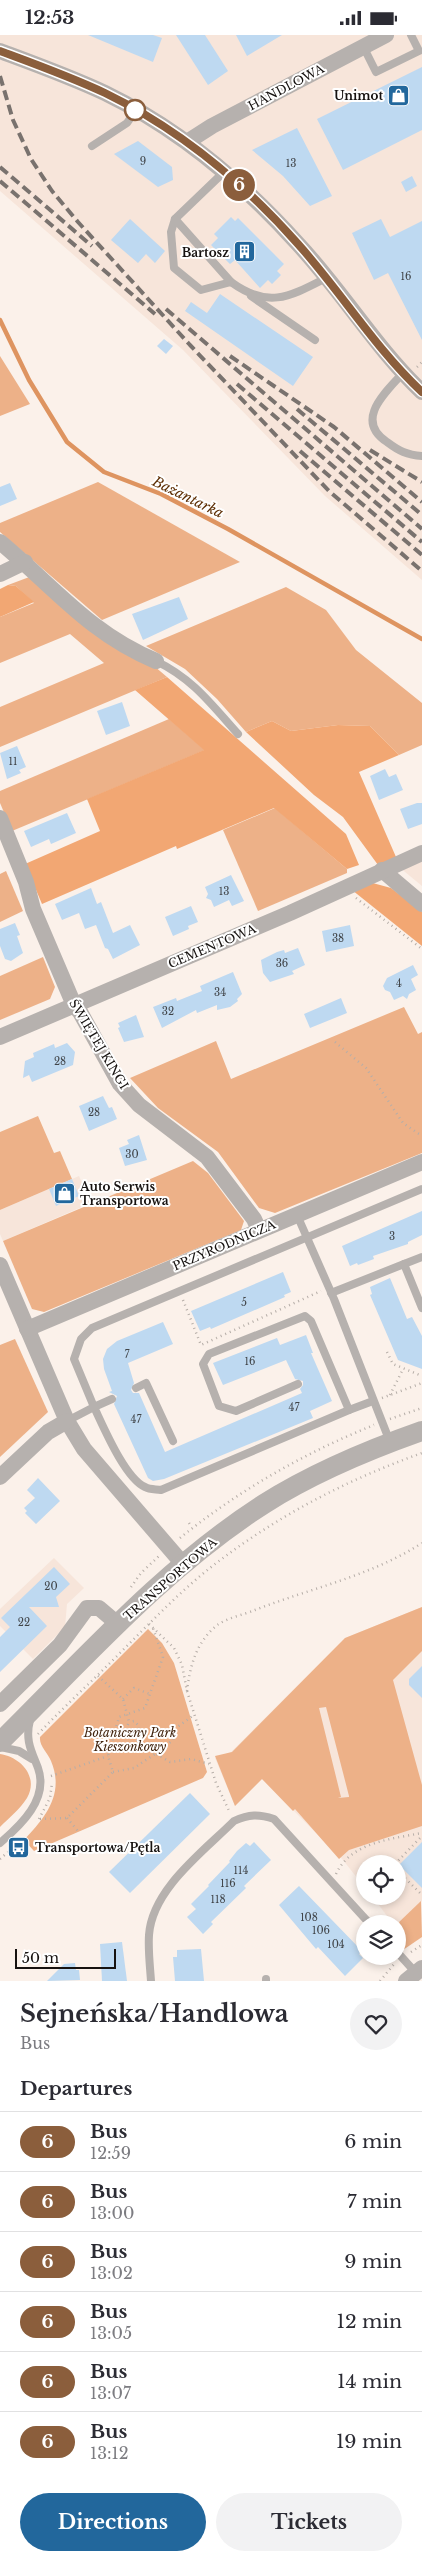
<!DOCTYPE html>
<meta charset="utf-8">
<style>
:root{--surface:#fff;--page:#f2f2f3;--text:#2b2b33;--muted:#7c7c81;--line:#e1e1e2;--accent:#22679c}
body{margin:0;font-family:"Libre Baskerville",serif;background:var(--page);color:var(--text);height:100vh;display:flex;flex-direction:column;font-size:19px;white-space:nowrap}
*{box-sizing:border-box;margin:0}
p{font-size:16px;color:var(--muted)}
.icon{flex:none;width:28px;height:28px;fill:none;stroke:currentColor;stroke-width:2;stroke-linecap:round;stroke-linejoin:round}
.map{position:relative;height:1946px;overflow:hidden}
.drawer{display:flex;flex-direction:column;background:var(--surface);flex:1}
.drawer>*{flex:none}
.badge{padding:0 10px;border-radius:16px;font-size:18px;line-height:32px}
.buttons{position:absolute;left:356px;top:1820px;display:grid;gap:10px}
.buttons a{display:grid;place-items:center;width:50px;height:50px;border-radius:50%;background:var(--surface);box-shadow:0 2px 8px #0003;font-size:25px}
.scale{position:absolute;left:15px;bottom:12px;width:101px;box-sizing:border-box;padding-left:5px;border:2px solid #161210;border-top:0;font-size:14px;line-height:18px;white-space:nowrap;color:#161210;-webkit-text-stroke:4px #fff;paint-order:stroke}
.map>.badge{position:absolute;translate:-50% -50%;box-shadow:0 0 0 2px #fff}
h2{padding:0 20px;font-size:19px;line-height:45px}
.round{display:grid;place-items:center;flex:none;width:52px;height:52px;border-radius:26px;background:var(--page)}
.headline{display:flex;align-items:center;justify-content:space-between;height:85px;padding:0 20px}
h1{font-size:24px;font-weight:700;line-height:38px}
.button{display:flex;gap:10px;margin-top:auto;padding:10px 20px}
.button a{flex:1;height:58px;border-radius:30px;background:var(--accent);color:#fff;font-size:20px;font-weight:700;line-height:58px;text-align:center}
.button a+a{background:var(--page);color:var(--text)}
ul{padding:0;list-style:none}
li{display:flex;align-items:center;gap:15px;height:60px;padding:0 20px;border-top:1px solid var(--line)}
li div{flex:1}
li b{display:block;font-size:19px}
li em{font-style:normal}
li .badge{min-width:55px;font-weight:700;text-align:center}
.status{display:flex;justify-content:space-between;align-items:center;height:35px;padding:0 25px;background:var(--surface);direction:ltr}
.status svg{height:14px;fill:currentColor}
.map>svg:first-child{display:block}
.built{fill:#f7e5da}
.green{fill:#edb188;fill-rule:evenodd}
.forest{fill:#f2a773}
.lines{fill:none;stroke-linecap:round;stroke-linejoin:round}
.stream{stroke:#de9460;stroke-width:4.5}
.building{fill:#bed9f1}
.path{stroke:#b6aea8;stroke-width:2.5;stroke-dasharray:1 4;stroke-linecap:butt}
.service{stroke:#b6b1ae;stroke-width:8}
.minor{stroke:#b6b1ae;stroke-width:16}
.tertiary{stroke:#b6b1ae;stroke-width:20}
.rail{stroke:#79726e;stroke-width:4;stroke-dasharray:10 5;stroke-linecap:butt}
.line-casing{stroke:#fff;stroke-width:11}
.line{stroke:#8b5e3c;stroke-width:8}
.stop-dot{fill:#fff;stroke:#8b5e3c;stroke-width:2.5}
.labels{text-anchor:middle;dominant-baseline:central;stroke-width:4;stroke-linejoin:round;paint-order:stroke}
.number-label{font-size:10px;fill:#404448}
.street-label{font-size:12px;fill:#161210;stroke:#fff}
.poi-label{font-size:12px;font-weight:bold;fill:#161210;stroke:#fff;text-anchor:end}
.park-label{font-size:12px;font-style:italic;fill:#41230d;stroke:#fff}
.water-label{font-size:14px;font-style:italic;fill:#5c2d03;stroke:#fff}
</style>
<div class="status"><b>12:53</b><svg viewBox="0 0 49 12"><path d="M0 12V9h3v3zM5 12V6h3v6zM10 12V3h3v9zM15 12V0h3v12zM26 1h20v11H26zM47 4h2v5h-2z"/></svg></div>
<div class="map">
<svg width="422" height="1946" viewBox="0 0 422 1946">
<rect width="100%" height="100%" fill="#fbf1ea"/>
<g class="built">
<path d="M0,0H422V545L325,461L183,315L0,156Z"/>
<path d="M422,823V851L399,832Z"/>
<path d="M79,1141L91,1168L3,1206L0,1199V1175Z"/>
<path d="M54,1523L84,1553L67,1569L65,1592L33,1624L0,1591V1574Z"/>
<path d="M422,1572V1866L397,1889H393L372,1861H398V1829H365V1853L343,1825L262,1744L235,1771L215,1723L231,1717L345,1603Z"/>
</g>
<g class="green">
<path d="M0,321L30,369L0,381Z"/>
<path d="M98,447L240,527L102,585L0,497V488Z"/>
<path d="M32,541L147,625L167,642L0,712V672L104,628L70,599L0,628V582L34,568L16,551L8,550Z"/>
<path d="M286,552L326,575L356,615L422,668V710L399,720L370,691L338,690L291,696L272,686L246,697L217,664L185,634L146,611Z"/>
<path d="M169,684L205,715L12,796L0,768V756Z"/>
<path d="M275,773L347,834V838L258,876L223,795Z"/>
<path d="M6,836L23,876L0,887V839Z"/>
<path d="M43,922L55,952L50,964L0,985V941Z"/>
<path d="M404,972L418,999L422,997V1118L275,1178L259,1173L218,1117L158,1073L130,1043L216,1006L231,1044Z"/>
<path d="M38,1081L54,1118L60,1116L72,1144L0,1175V1097Z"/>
<path d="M193,1126L208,1138L244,1186L241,1195L44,1277L32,1274L3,1206Z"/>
<path d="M15,1304L48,1377L0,1422V1310Z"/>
<path d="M422,1572V1616L393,1645L422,1750V1791L349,1815L339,1824L295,1774L293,1776L262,1744L235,1771L215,1721L232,1717L345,1603ZM326,1672L349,1761V1762L338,1763L341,1762L319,1673Z"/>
<path d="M148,1594L162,1608L174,1628L207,1737L203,1743L34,1816L24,1805C45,1783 65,1759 51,1726C48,1718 39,1711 40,1702Z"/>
<path d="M0,1719C21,1722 39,1742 27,1763C20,1774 9,1783 0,1792Z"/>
<path d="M421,1866L422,1902L403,1915L398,1909L397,1889Z"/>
</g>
<g class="forest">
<path d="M8,550L16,551L34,567L0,582V554Z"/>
<path d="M167,642L346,799L359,830L347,834L274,773L177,814L176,811L42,869L25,829L100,796L87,764L204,715L135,655Z"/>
<path d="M272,686L291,696L338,690L370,691L399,720L359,737L396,822L378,830L343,782L314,760L246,697Z"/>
<path d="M369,847L391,853L422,877V911L352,855Z"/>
</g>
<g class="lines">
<path class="stream" d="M0,285L29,345L67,407L104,437L161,459L228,494L422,604"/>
</g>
<g class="building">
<path d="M88,0H153L162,3L153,27Z"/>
<path d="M176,0H205L228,36L208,50Z"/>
<path d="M236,0H282L247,21Z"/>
<path d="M422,32V95L343,135L317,84Z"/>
<path d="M297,93L332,161L310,171L283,141L252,115Z"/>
<path d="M138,106L172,132L173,145L158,152L114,119Z"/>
<path d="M412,141L417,151L406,157L401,147Z"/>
<path d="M231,182L235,186L238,183L284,229L277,236L281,240L272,249L268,245L260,253L235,225L230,229L211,210L218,203L214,199Z"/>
<path d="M130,184L165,216L155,228L146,219L138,228L111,205Z"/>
<path d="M381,184L390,202L422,186V305L388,238L374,245L352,198Z"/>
<path d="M220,259L313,322L293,351L185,276L191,267L207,278Z"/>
<path d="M164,304L173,311L166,319L157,311Z"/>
<path d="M10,448L17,464L0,471V452Z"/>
<path d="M179,562L188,584L143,605L132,579Z"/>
<path d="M122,667L130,691L106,700L97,676Z"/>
<path d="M17,711L26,732L19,735L21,738L7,744L0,718Z"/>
<path d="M385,734L389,742L396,739L403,755L379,765L370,741Z"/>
<path d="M417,768H422V789L408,794L400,774Z"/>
<path d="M67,778L76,798L51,809L49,804L31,812L24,796Z"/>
<path d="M231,840L244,866L232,871L229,865L214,872L211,865L206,863L208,859L205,852Z"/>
<path d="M91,853L97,869L101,867L113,898L130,890L140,910L113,924L108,914L105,913L96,890L85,894L79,878L62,885L55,869Z"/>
<path d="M191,871L198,887L188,891L189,894L173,901L165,882Z"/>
<path d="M15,888L20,900L17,901L23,918L11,926L5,924L0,911V894Z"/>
<path d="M350,890L354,911L326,917L322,896Z"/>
<path d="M298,913L305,930L292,936L294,939L270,947L263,938L261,925L277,917L284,915L285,918Z"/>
<path d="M413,930L418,940L411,944L416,955L409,959L407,964L403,961L394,965L390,957L385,955L383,951L387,943Z"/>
<path d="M233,937L242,959L237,964L238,966L230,972L217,975V970L197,978L196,975L162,993L153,972L176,963L177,966L202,956L200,951Z"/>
<path d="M341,963L347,978L310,993L304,979Z"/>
<path d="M136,980L144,1002L124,1007L118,993L120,992L118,988Z"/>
<path d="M67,1008L75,1017L73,1030L32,1047L29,1040L23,1043L25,1026L34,1022L33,1018L54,1009L55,1013Z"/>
<path d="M103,1061L109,1073L112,1072L117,1084L89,1096L79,1071Z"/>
<path d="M139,1100L147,1125L125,1131L119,1113L129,1109L127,1105Z"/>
<path d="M72,1144L79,1161L56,1171L49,1154Z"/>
<path d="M422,1176V1200L408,1207V1209L373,1221L374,1224L358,1230L357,1228L350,1231L342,1211Z"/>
<path d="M283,1237L291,1257L284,1260L285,1262L211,1294L210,1292L200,1296L191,1276Z"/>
<path d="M390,1243L407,1284L412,1282L422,1301V1334L398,1325L370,1260L372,1259L370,1252Z"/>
<path d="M163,1287L173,1309L128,1328L134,1348L131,1355L133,1358H139L165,1417L302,1358L300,1354L303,1350V1346L295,1344L286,1325L223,1350L213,1328L277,1303L280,1310L306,1300L313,1318H311L332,1366L310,1376L313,1383L164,1444L153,1446L148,1443L114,1369L117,1361L109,1357L112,1356L104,1334L103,1324L107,1314L117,1306Z"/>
<path d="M38,1443L60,1466L36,1489L25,1478L27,1476L24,1473L35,1463L27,1455Z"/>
<path d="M54,1532L70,1549L56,1562L59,1572H29L47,1591L0,1637V1602L10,1592L1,1583Z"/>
<path d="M422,1631V1663L409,1650V1644Z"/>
<path d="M190,1758L210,1779L130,1858L109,1837Z"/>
<path d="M254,1807L271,1825L244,1851L246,1853L211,1887L213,1889L203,1899L187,1882L196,1874L191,1869L209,1851L208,1850L230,1827L229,1826L237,1816L246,1808L250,1811Z"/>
<path d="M422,1807V1853L399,1830Z"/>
<path d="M299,1851L362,1916L359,1919L363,1923L345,1941L318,1912L316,1914L279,1870Z"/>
<path d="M122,1907L127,1946H102L100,1909Z"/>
<path d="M201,1914L204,1946H175L173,1922H177V1915Z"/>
<path d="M75,1928L76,1935H79L80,1945L47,1946L64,1929Z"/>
</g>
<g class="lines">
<g class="path">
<path d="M417,332L422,327"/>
<path d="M356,863L422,914"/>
<path d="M335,1007L366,1033L403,1088L422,1101"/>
<path d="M183,1265L201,1310L321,1256"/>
<path d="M387,1317L393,1329L422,1341"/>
<path d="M390,1360L403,1334"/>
<path d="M382,1363L422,1348"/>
<path d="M390,1384L422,1373"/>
<path d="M189,1488L191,1491"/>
<path d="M180,1503C238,1456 304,1418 374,1390"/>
<path d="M131,1552L141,1538L159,1521"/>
<path d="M149,1589L174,1613L182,1630L187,1656L216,1748L230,1778"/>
<path d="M98,1641L123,1664L129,1687L126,1694L129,1699L135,1700L139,1695V1691L134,1686L129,1687"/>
<path d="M187,1656C190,1631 196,1608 216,1591C226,1583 243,1580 255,1575C311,1553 371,1541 422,1508"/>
<path d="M123,1664L134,1653L150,1659"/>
<path d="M38,1699C65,1671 92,1646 119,1619C151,1587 183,1553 219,1526C281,1479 349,1444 422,1418"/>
<path d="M135,1700L139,1709L170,1727L191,1724L209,1729"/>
<path d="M113,1737L134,1733L155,1719L173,1705L176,1693L194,1680"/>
<path d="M51,1741L108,1721"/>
<path d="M67,1783L78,1796"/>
<path d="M39,1784L50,1763L52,1748"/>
<path d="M40,1784L67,1783L113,1737L108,1721L119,1682L145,1673L163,1622L153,1593"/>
<path d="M0,1824L8,1817"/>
<path d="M395,1829L422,1801"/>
<path d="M398,1836L422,1860"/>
<path d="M336,1839C351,1807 391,1804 422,1798"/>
<path d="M411,1917L422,1910"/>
<path d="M380,1946L395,1928"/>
</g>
<g class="service">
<path d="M363,11L376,37L419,16L411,0"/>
<path d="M92,111L127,88L136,75"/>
<path d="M225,136L175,184L171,197L174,233L201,255L231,247C268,274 289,262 326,243"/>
<path d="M175,184L231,247"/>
<path d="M251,261L315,305"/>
<path d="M403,338C385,358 354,385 387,407C399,416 407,420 422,421"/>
<path d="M156,626C193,644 211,669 238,699"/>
<path d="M297,1180L334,1264L390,1407"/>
<path d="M404,1229L422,1222"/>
<path d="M331,1258L404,1229L422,1273"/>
<path d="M298,1349L236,1376L219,1371L203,1329L209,1319L305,1281L311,1286L349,1375L373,1366"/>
<path d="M136,1353L146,1348L173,1406"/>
<path d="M112,1364L94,1372C104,1393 125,1443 145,1452C150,1455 156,1454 161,1455L349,1375"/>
<path d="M67,1386L94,1372L74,1324L81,1304L92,1293L422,1154"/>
<path d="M0,1712L19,1716L32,1724"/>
<path d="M0,1808C21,1790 49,1764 38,1733C31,1715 25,1705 30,1685"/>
<path d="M398,1918L416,1938"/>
<path d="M266,1944V1946"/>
<path d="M151,1946C150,1931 148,1915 149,1900C152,1854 204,1816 234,1786C249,1779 259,1779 274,1784L370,1889"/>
</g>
<g class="minor">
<path d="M0,16C35,29 71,42 105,58C179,94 244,149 298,209C342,256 375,312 422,357"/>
<path d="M187,107L212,91L386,0"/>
<path d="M0,507C53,551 90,599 156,626"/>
<path d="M0,539L25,527"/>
<path d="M0,783L26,847L33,874L74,970L80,977L120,1049L139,1070L207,1122L254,1184L259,1195"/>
<path d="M382,835L422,869"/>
<path d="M0,1002L290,878L422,818"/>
<path d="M0,1230L67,1386L84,1414L183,1529"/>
<path d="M27,1294L422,1127"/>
<path d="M0,1442L48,1397L67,1386"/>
<path d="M0,1669L60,1610L87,1573H99L119,1590"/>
<path d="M406,1946L422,1933"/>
</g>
<path class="tertiary" d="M0,1707C84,1624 164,1533 264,1469C313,1438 368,1415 422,1396"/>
<g class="rail">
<path d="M0,41L13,85L31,124L52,156L78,187L190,310L329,456L422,536"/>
<path d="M0,132L92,211"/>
<path d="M0,146L155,279"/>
<path d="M166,274L422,494"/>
<path d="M230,321L334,392L422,467"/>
<path d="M237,349L422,507"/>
<path d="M297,374L422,480"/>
<path d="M370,415L422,447"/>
<path d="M300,416L422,520"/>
</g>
</g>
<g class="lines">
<defs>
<path id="line" d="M0,16C35,29 71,42 105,58C179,94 244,148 298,209C341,257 375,313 422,357"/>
</defs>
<use href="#line" class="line-casing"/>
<use href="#line" class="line"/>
</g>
<defs>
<symbol id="shop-square" viewBox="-11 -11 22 22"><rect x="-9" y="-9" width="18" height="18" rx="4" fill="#22679c" stroke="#fff"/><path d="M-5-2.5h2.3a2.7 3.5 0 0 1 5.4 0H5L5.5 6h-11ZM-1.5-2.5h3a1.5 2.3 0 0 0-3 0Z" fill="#fff"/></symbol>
<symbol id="building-square" viewBox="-11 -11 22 22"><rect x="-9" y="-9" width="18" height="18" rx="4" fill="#22679c" stroke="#fff"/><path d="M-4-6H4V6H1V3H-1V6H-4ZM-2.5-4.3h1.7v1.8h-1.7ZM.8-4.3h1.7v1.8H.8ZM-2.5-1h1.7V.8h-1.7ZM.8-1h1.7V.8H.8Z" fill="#fff"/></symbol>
<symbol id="bus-square" viewBox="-11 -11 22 22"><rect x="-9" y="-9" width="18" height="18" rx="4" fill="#22679c" stroke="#fff"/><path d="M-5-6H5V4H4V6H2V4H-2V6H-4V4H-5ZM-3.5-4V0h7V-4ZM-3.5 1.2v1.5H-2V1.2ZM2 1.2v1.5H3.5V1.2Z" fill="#fff"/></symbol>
</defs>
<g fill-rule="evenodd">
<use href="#shop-square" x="386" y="48" width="25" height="25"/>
<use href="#building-square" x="232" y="204" width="25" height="25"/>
<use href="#shop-square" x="52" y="1146" width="25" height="25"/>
<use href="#bus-square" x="6" y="1800" width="25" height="25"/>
</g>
<circle class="stop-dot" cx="135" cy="75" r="10"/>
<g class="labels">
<g class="number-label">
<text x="143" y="126">9</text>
<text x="291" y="128">13</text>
<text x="406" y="241">16</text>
<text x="13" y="726">11</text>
<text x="224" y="856">13</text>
<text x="338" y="903">38</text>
<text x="282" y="928">36</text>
<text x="399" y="948">4</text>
<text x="220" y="957">34</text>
<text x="168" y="976">32</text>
<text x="60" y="1026">28</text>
<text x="94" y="1077">28</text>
<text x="132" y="1119">30</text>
<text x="392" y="1201">3</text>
<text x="244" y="1267">5</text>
<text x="127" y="1319">7</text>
<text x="250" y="1326">16</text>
<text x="294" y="1372">47</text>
<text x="136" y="1384">47</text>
<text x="51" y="1551">20</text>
<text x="24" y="1587">22</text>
<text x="241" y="1835">114</text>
<text x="228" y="1848">116</text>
<text x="218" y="1864">118</text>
<text x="309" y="1882">108</text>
<text x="321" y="1895">106</text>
<text x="336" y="1909">104</text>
</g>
<g class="street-label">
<text transform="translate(286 52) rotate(-28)">HANDLOWA</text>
<text transform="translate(212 911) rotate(-23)">CEMENTOWA</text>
<text transform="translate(99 1009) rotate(59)">ŚWIĘTEJ KINGI</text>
<text transform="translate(224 1210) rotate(-23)">PRZYRODNICZA</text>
<text transform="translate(170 1544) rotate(-41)">TRANSPORTOWA</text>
</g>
<g class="poi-label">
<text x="383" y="60">Unimot</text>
<text x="229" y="217">Bartosz</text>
<text x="80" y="1151" text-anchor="start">Auto Serwis<tspan x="80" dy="14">Transportowa</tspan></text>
<text x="35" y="1812" text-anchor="start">Transportowa/Pętla</text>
</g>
<g class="park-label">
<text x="130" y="1697">Botaniczny Park<tspan x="130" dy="14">Kieszonkowy</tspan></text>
</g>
<g class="water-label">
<text transform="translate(188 462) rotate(26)">Bażantarka</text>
</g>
</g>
</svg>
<div class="buttons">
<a><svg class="icon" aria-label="locate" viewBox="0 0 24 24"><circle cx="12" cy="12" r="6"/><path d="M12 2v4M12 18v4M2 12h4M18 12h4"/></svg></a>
<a><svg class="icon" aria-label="layers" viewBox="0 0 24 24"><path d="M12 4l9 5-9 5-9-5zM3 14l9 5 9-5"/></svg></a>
</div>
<div class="scale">50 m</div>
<b class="badge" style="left:239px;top:150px;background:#8b5e3c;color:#fff">6</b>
</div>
<section class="drawer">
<div class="headline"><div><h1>Sejneńska/Handlowa</h1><p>Bus</p></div><a class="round"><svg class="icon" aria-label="heart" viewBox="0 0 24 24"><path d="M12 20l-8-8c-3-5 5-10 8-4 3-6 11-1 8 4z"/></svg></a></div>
<h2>Departures</h2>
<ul>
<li><span class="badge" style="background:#8b5e3c;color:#fff">6</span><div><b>Bus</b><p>12:59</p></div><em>6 min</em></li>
<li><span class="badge" style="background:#8b5e3c;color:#fff">6</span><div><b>Bus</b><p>13:00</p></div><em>7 min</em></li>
<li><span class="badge" style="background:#8b5e3c;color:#fff">6</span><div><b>Bus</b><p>13:02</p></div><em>9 min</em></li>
<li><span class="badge" style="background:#8b5e3c;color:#fff">6</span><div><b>Bus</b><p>13:05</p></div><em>12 min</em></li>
<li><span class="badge" style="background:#8b5e3c;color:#fff">6</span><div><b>Bus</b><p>13:07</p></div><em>14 min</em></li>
<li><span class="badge" style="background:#8b5e3c;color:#fff">6</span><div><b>Bus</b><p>13:12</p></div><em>19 min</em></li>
</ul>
<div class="button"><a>Directions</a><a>Tickets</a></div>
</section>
